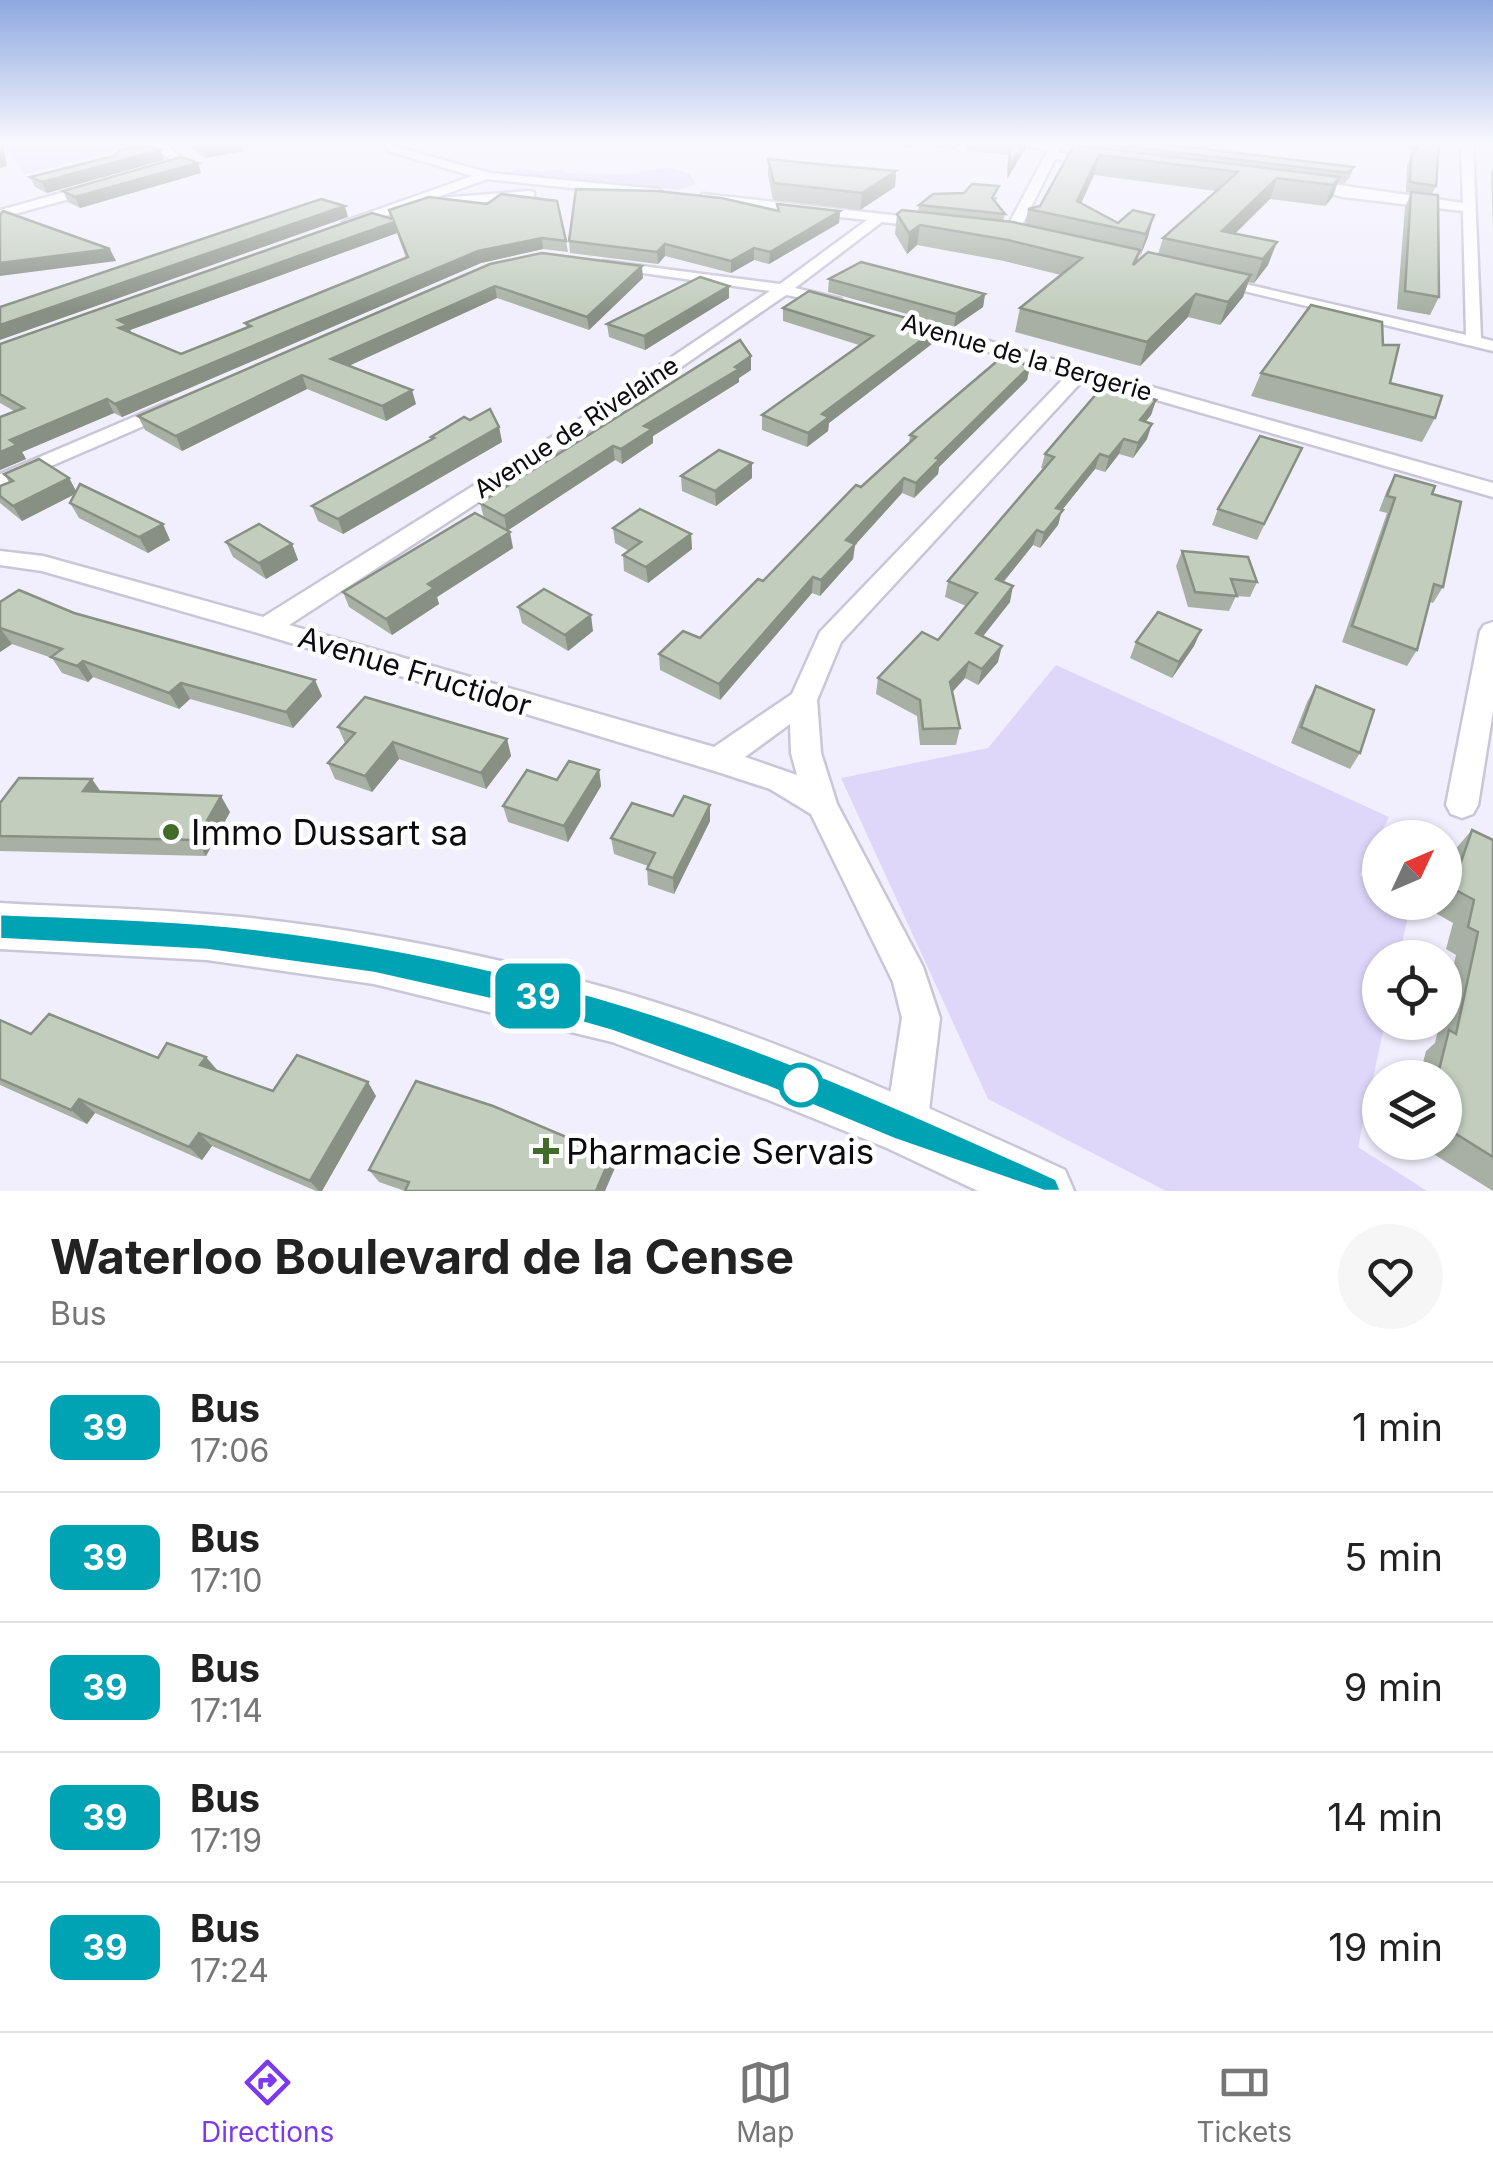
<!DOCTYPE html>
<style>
:root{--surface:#fff;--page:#f6f6f6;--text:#222;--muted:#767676;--line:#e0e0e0;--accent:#7c3aed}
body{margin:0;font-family:Inter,sans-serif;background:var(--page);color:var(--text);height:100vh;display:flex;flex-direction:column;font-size:38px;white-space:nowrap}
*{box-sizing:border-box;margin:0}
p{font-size:32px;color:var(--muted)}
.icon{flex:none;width:55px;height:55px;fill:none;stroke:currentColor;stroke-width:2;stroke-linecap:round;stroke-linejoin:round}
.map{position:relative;height:1191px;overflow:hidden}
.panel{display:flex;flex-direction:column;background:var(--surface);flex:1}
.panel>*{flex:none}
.badge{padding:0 20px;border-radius:15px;font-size:35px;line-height:65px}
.needle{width:65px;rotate:46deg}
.fabs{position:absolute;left:1362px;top:820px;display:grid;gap:20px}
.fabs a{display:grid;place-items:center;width:100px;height:100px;border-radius:50%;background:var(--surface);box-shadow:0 2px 8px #0004;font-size:50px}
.map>.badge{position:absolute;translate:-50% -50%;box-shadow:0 0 0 5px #fff}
.round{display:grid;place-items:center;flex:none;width:105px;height:105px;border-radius:52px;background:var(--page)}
.headline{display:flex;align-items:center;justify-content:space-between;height:170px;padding:0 50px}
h1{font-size:48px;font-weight:700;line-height:75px}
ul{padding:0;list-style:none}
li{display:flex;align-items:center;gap:30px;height:130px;padding:0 50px;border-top:2px solid var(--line)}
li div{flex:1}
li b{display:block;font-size:38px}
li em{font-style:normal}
li .badge{min-width:110px;font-weight:700;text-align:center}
.tab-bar{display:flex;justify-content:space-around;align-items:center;height:140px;border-top:2px solid var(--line);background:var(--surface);font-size:28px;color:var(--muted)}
.tab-bar a{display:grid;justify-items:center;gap:5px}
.tab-bar .current{color:var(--accent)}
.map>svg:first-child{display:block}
.green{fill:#ded7fa}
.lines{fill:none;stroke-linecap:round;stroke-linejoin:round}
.street-casing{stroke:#cac6d8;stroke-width:5}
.secondary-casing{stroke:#cac6d8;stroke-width:5}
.street{fill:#fff;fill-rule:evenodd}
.secondary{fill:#fff;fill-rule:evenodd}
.wall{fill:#a7b0a3;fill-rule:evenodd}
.shaded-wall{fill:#889084}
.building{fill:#c2cdbd;stroke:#889084;stroke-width:2.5;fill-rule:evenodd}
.line{fill:#00a3b4;stroke:#fff;stroke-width:2.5}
.poi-dot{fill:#416b28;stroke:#fefefe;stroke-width:4}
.stop-dot{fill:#fff;stroke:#00a3b4;stroke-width:5}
.labels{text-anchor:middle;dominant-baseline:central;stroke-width:9;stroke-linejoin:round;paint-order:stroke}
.far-street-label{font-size:25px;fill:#0c0b11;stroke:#fefefe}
.street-label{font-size:30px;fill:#0c0b11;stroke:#fefefe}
.near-poi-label{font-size:35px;fill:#0c0b11;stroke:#fefefe;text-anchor:start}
</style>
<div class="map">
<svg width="1493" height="1191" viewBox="0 0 1493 1191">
<rect width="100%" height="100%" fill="#f1effd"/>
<g class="green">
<path d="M5,144H141L24,175Z"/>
<path d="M518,167L543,172L563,169L566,173L627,174L670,167L690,174L696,185L678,190L510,173Z"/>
<path d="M1056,665L1389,817L1360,875L1380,885V902L1411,903L1399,957L1380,958V1022L1385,1023L1358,1147L1427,1191H1166L988,1099L841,778L988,748Z"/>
</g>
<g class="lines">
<defs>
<g id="street">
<path d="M150,144H164L186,161L156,176H148V170L171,160Z"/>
<path d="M385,144L490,173L658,189L664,193L658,197L487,179L353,228H343V222L472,176L389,151Z"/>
<path d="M1020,144H1063L1058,152L1106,161L1100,165L1055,159L1017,235L1010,239L1003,235L1048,150Z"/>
<path d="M1461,144H1473L1481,338L1493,341V351L1207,282L1215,277L1466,335L1463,211L1343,197L1298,184L1304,180L1463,203Z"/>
<path d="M94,184L98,185V191L0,218V210Z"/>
<path d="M529,191L534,192V198L439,206L433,202L439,198Z"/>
<path d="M703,194L927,219L934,223L927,227L882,222L795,288L841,299V305L786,295L585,433L289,625L714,747L792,694L820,632L1068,374L901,327V319L907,318L1493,483V497L1084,379L841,642L817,700L821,753L837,804L923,967L940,1018L927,1127L921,1142L906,1148L891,1142L885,1127L902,1018L893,982L811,814L770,789L718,772L258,633L42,571L0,565V551L43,556L263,617L571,425L770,291L608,268L603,267V261L780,284L867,220L698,201L697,198ZM790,724L791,753L797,775L745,757Z"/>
<path d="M169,402L179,408L176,412L0,488V474Z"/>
<path d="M1493,622V711L1478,805L1473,814L1462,818L1451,814L1446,805L1480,631L1484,625Z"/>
</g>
<path id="secondary" d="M0,903C68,907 137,908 205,914C340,924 477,952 607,988C762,1031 919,1103 1065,1170L1074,1191H978L887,1148L766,1099L612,1042L374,984L207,960L0,949Z"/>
</defs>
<use href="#street" class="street-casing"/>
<use href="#secondary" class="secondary-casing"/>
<use href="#street" class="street"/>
<use href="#secondary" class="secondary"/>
</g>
<g class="wall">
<path d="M184,144H242L244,151L206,158Z"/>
<path d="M895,144H962L954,149L920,145L907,148Z"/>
<path d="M964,144H1026L1025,149L1007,179L1008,155L968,151Z"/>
<path d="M1080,144H1163L1354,167L1350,177L1344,184L1338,183L1332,198L1325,206L1270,199L1235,234L1268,265L1254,283L1248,282L1243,297L1220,325L1188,317L1140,366L1015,332L1020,308L1061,275L1004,261L917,245L907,254L895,234L897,214L918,212L919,205L998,197L995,202L1005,214L1003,221L1025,225L1028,209L1040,206ZM1094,175L1216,191L1163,238L1158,254L1136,263L1148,237L1133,210L1118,223L1081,203Z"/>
<path d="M1404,144H1439L1436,186L1432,194L1439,297L1430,315L1397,309L1405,207L1411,193L1406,192L1407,165L1414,152Z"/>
<path d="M768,159L896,171L895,187L860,210L773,200L768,175Z"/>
<path d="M164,160L47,193L35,187L30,177Z"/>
<path d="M198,163L201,173L80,208L68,202L63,191Z"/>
<path d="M1493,168V230L1491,172Z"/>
<path d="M777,204L840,211L839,223L769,264L754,260L731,273L665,256L658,264L570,253L569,241L777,211Z"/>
<path d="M389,210L566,241L568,252L543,249L481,263L122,417L114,413L22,452L26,459L0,470V417L14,411L0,403V344L391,218ZM397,233L406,258L245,323L247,328L181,354L132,333L130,330Z"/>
<path d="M490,264L643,278L589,330L497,298L349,366L416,404L386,421L307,389L182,451L145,430L138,416Z"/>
<path d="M829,279L985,294L983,307L954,327L828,292Z"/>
<path d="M729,298L645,350L609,337L607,324Z"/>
<path d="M783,308L937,340L829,423L828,431L807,447L762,430V415L859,345L783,321Z"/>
<path d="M1383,345L1390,383L1435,418L1422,442L1251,396L1261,373Z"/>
<path d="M1030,366L1027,380L939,467L938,474L914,498L902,493L855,545L853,559L820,596L812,593L720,700L660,670L659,654L700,638L763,581L861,487L909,443L910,435Z"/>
<path d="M751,370L739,378V382L653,436V443L622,464L615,460L507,531L513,548L437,597L439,604L392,635L349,607L343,592L484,518L480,503Z"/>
<path d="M1156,400L1151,415L1145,422L1147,439L1133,458L1119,454L1105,472L1095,469L1062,510L1058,525L1040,548L1033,545L1003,582L1010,602L983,636L998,662L978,685L965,678L952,692L960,728L956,745H920L917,716L876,694L878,678L938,640L966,606L945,597L948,581L1044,469L1041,468L1045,454Z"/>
<path d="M499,427L502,442L343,534L318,521L312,506L431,439V437Z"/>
<path d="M1302,448L1257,540L1212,525L1218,509Z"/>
<path d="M752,463V478L716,506L682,491L681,476Z"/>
<path d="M4,474L69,478L76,491L170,540L148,553L79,518L70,503L75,494L22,521L0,503V486L9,482Z"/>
<path d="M1395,475L1432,494L1443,587L1433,603L1430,602L1417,650L1407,666L1342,642L1387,513L1379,511L1387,490Z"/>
<path d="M613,528L691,534L692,549L648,583L624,571L623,555L629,551L615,543Z"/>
<path d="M226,542L292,544L298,560L266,579L233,557Z"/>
<path d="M1182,551L1257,582L1250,597L1236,596L1229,611L1188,607L1176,566Z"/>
<path d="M0,602L74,613L322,696L293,728L190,699L179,709L93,677L88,682L62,673L52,658L12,644L0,652Z"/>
<path d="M518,607L593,631L568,651L522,623Z"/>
<path d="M1201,630L1194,646L1172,678L1130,658L1136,642Z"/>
<path d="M1316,686L1360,753L1350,769L1291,743L1307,702Z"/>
<path d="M338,727L507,739L511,756L486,789L399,759L372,792L335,779L328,763L345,743Z"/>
<path d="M599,770L601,786L568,842L508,822L503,806L557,780Z"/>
<path d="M101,792L230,812L206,856L0,851V803Z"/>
<path d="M673,816L710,821L674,894L648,885L647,869L648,866L614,854L611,838Z"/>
<path d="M1472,830L1493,840V1191L1414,1142H1445V1078H1419L1426,1051L1435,1043L1440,1022H1445V1002L1456,955L1446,949L1453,923L1432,911L1435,902H1445V873L1452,853Z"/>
<path d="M0,1020L31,1034L218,1072L273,1091L376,1096L322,1191H316L212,1146L202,1160L95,1113L87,1124L0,1085Z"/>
<path d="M611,1156L615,1168L405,1191L379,1182L369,1170Z"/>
</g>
<g class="shaded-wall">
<path d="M0,144H3L7,166L0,168Z"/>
<path d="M222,144H242L244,151L206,158L202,148Z"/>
<path d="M908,144H920V145L907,148Z"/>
<path d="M1024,144H1026L1025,149L1007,179L1009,168Z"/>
<path d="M160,150L164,160L47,193L42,182Z"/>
<path d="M1099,155L1094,175L1074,219L1077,201Z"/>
<path d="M198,163L201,173L80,208L75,197Z"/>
<path d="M896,171L895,187L860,210L862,193Z"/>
<path d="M1340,177L1332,198L1325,206L1333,185Z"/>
<path d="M1277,178L1270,199L1218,250L1222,231Z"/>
<path d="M345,206L348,217L0,340V325Z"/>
<path d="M840,211L839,223L769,264L770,252Z"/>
<path d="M1154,215L1148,237L1140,257L1146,234Z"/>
<path d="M394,222L397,233L130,330L134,337L119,328L118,320Z"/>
<path d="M920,225L917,245L907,254L909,233Z"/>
<path d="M542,238L543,249L481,263L122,417L115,404L478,251Z"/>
<path d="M1277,242L1268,265L1254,283L1263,259Z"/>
<path d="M665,244V256L658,264L657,252Z"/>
<path d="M754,248V260L731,273V261Z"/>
<path d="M110,249L116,261L0,276V263Z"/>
<path d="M642,266L643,278L589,330L587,317Z"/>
<path d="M1251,275L1243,297L1220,325L1228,302Z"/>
<path d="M495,286L497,298L335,372L331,359Z"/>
<path d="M729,286V298L645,350L644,336Z"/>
<path d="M985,294L983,307L954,327L956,314Z"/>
<path d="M1196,294L1188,317L1140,366L1147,342Z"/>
<path d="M939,327L937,340L829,423L828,431L807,447L808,433L822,414Z"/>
<path d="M751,356V370L739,378V382L653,436V443L622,464L621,449L644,426Z"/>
<path d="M1030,366L1027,380L939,467L938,474L914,498L916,483L936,458Z"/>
<path d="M302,375L307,389L182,451L176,436Z"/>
<path d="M412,390L416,404L386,421L382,406Z"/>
<path d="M107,399L114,413L22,452L26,459L0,470V452L10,440Z"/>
<path d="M1156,400L1151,415L1135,435L1140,420Z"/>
<path d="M1152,424L1147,439L1133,458L1138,443Z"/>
<path d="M499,427L502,442L343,534L338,519Z"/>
<path d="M1124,439L1119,454L1105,472L1109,457Z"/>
<path d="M613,446L615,460L507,531L504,516Z"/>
<path d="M1100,454L1095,469L1062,510L1058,525L1040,548L1044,533L1056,508Z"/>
<path d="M752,463V478L716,506L715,491Z"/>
<path d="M69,478L77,493L22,521L13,506Z"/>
<path d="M904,478L902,493L855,545L853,559L820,596L821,580L846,540Z"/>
<path d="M163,524L170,540L148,553L139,537Z"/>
<path d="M1037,530L1033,545L993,595L996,579Z"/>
<path d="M510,532L513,548L437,597L439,604L392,635L386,619L428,584Z"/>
<path d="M691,534L692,549L648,583L646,567Z"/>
<path d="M292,544L298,560L266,579L259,563Z"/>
<path d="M813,577L812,593L720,700L719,684Z"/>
<path d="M1013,586L1010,602L973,649L976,633Z"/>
<path d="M591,615L593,631L568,651L565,635Z"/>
<path d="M0,628L12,644L0,652Z"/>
<path d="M1201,630L1194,646L1172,678L1179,662Z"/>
<path d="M1002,646L998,662L978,685L982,669Z"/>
<path d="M83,661L93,677L88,682L77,666Z"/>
<path d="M969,662L965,678L947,698L950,682Z"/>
<path d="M315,680L322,696L293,728L286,712Z"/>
<path d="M181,683L190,699L179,709L169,693Z"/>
<path d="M507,739L511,756L486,789L481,773Z"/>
<path d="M393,742L399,759L372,792L365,776Z"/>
<path d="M599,770L601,786L568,842L564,826Z"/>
<path d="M92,779L103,795L83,791Z"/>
<path d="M221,796L230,812L206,856L196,840Z"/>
<path d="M710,805V821L674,894L673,878Z"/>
<path d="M206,1057L218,1071L200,1065Z"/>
<path d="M368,1082L376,1096L322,1191H319L310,1181Z"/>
<path d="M79,1099L95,1113L87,1124L71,1110Z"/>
<path d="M199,1133L212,1146L202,1160L189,1147Z"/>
<path d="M611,1156L615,1168L605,1191H596Z"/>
</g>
<g class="building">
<path d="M196,144H222L202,148Z"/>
<path d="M1003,144H1024L1009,168L1010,145Z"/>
<path d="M1108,144H1163L1354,167L1348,173Z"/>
<path d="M1419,144H1439L1436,186L1410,182L1411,156Z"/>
<path d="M1074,145L1340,177L1333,185L1277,178L1222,231L1277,242L1263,259L1163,238L1238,172L1099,155L1077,201L1118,223L1133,210L1154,215L1146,234L1028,209L1040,206Z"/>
<path d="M148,146L160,150L42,182L30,177L114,156L120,150Z"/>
<path d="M181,157L198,163L75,197L63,191Z"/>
<path d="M768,159L817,164L896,171L862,193L774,183Z"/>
<path d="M972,184L999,186L992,198L1005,214L919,205L933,194L964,193Z"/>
<path d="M576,189L656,191L721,198L779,211L777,204L840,211L770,252L754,248L731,261L665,244L657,252L569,241Z"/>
<path d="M1411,192L1438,195L1439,297L1405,291Z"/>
<path d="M501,194L557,201L566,241L542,238L478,251L115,404L107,399L10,440L17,445L0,452V417L24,408L0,394V344L372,213L393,219L389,210L429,197L487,204ZM394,222L408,257L245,323L251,326L181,354L119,328L128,325L118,320Z"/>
<path d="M321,199L345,206L0,325V307Z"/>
<path d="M902,210L1013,222L1140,250L1133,265L1148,252L1251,275L1228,302L1196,294L1147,342L1020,308L1082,258L1008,240L920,225L909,233L897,214Z"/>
<path d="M3,211L110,249L0,263V215Z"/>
<path d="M542,253L642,266L587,317L495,286L331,359L412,390L382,406L302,375L176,436L138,416L490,264Z"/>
<path d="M861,262L985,294L956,314L829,279Z"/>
<path d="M700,277L729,286L644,336L607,324Z"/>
<path d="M809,291L939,327L822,414L829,417L808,433L762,415L873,336L783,308Z"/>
<path d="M1311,305L1382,322L1383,345H1399L1390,383L1442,396L1435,418L1261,373Z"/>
<path d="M740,340L751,356L735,367L739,369L644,426L652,429L621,449L613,446L504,516L480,503Z"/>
<path d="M1002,357L1030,366L936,458L940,459L916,483L904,478L846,540L855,544L821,580L813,577L719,684L659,654L683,631L700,638L758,579L763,581L856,485L861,487L916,437L910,435Z"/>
<path d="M1104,385L1156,400L1140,420L1152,424L1138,443L1124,439L1109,457L1100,454L1056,508L1063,510L1044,533L1037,530L996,579L1013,586L976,633L1002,646L982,669L969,662L950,682L960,728L923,729L920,700L878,678L922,632L938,640L977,593L948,581L1054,457L1045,454Z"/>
<path d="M490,409L499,427L338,519L312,506L434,438L431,437L464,417L470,420Z"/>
<path d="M1260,436L1302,448L1264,524L1218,509Z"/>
<path d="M719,450L752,463L715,491L681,476Z"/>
<path d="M39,459L69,478L13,506L0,496V486L13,481L4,474Z"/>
<path d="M1395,475L1435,486L1432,494L1461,502L1443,587L1434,584L1417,650L1352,626L1395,498L1387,496Z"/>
<path d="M80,484L163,524L139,537L70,503Z"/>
<path d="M640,509L691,534L646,567L623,555L641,542L613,528Z"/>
<path d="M475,513L510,532L428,584L434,588L386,619L343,592Z"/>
<path d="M259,524L292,544L259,563L226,542Z"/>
<path d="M1182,551L1248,557L1257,582L1231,579L1237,596L1195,592Z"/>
<path d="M544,589L591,615L565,635L518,607Z"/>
<path d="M19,590L74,613L315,680L286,712L181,683L169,693L83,661L77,666L51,657L62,649L0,628V602Z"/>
<path d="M1158,612L1201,630L1179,662L1136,642Z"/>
<path d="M1316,686L1374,710L1360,753L1301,727Z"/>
<path d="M365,697L507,739L481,773L393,742L365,776L328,763L355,733L338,727Z"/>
<path d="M569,761L599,770L564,826L503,806L527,770L557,780Z"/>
<path d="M19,778L92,779L83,791L221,796L196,840L0,836V803Z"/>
<path d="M684,796L710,805L673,878L647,869L655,853L611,838L632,803L673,816Z"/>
<path d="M1472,830L1493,840V1157L1445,1127V1078H1437L1449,1030L1456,1034L1478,932L1468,927L1474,900L1452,888Z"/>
<path d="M49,1014L158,1058L167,1043L206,1057L200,1065L273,1091L297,1055L368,1082L310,1181L199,1133L189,1147L79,1099L71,1110L0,1079V1020L31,1034Z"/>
<path d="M416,1081L493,1106L611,1156L596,1191H405L409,1182L369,1170Z"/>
</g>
<linearGradient id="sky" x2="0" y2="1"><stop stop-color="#8da8e0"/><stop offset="0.46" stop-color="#f9f8fe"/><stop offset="1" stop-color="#f9f8fe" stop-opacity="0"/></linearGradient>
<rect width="1493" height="311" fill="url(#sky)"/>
<path class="line" d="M0,914C68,917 136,919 204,924C317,933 431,955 540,982C718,1026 889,1103 1056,1179L1061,1191H1044L894,1139L766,1086L612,1031L539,1010L374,973L207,950L0,939Z"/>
<g class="poi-dot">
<circle cx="171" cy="832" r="10"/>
<path d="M541 1136h10v10h10v10h-10v10h-10v-10h-10v-10h10z"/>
</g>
<circle class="stop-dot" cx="801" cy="1085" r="20"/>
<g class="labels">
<g class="far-street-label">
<text transform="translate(1027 357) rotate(16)">Avenue de la Bergerie</text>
<text transform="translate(576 427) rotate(-33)">Avenue de Rivelaine</text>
</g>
<g class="street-label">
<text transform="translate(415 671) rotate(17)">Avenue Fructidor</text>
</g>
<g class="near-poi-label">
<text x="191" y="832">Immo Dussart sa</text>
<text x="566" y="1151">Pharmacie Servais</text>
</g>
</g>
</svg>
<div class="fabs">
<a><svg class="needle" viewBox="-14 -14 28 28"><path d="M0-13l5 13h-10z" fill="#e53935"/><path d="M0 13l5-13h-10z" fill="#767676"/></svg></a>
<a><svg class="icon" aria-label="locate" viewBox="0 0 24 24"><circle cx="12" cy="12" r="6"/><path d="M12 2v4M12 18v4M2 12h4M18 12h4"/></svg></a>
<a><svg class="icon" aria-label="layers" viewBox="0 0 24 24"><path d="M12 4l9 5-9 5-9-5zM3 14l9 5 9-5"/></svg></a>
</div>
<b class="badge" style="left:538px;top:996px;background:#00a3b4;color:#fff">39</b>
</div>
<section class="panel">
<div class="headline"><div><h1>Waterloo Boulevard de la Cense</h1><p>Bus</p></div><a class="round"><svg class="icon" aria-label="heart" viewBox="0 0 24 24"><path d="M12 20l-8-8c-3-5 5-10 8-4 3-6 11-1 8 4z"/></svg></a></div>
<ul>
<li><span class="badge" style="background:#00a3b4;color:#fff">39</span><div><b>Bus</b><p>17:06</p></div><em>1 min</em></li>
<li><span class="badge" style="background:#00a3b4;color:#fff">39</span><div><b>Bus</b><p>17:10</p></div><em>5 min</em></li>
<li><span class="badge" style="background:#00a3b4;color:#fff">39</span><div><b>Bus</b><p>17:14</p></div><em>9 min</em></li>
<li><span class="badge" style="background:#00a3b4;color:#fff">39</span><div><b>Bus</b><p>17:19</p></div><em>14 min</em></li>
<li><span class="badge" style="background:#00a3b4;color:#fff">39</span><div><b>Bus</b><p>17:24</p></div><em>19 min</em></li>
</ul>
</section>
<nav class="tab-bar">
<a class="current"><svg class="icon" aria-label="directions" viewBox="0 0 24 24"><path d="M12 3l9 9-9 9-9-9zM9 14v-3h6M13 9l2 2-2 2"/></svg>Directions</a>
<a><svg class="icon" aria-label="map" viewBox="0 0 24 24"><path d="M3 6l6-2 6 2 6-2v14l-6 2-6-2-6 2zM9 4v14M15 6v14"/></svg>Map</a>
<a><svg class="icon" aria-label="tickets" viewBox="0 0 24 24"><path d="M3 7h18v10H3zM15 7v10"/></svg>Tickets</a>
</nav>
